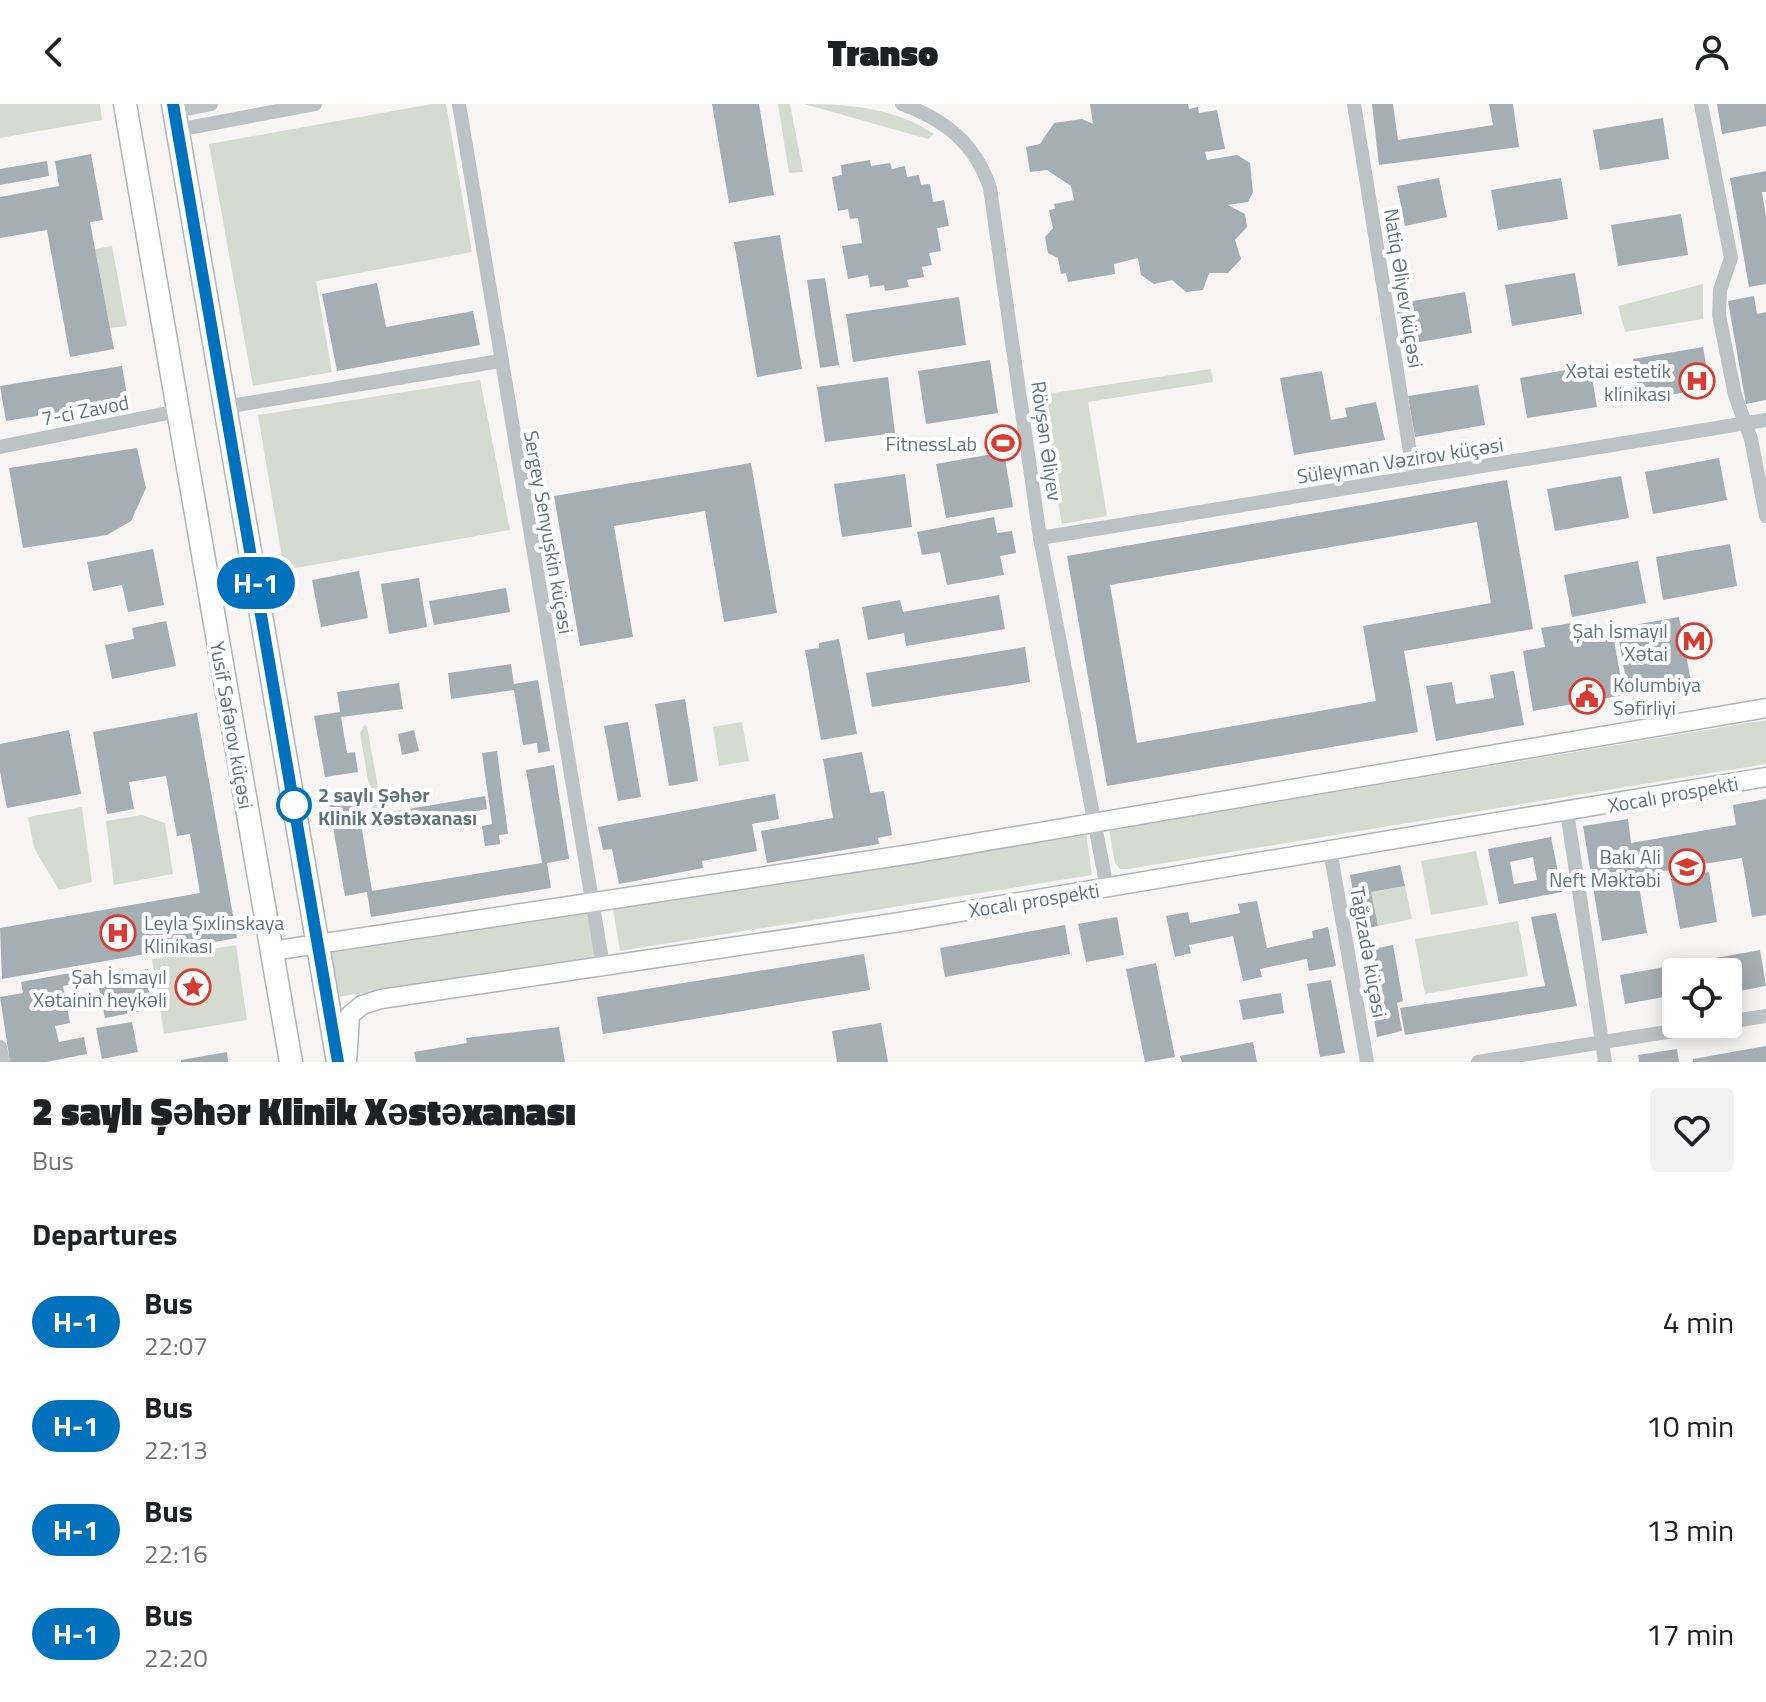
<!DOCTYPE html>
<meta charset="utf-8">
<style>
:root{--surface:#fff;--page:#f2f2f2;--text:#202124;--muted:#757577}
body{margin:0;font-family:"Titillium Web",sans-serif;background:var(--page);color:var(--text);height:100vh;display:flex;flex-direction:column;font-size:30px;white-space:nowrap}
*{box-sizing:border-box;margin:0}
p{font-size:26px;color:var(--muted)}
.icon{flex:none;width:44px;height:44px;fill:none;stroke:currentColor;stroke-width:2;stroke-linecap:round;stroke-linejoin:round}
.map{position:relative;height:958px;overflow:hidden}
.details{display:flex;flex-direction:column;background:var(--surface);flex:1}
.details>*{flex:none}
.badge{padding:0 16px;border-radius:26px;font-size:28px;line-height:52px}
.controls{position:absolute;left:1662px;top:854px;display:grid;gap:16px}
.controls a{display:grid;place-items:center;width:80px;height:80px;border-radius:8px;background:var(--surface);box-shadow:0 4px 20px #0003;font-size:40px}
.map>.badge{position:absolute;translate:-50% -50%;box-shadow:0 0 0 4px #fff}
h2{padding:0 32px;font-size:30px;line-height:72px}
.round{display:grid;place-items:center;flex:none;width:84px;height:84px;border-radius:8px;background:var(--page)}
.head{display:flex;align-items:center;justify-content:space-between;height:136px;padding:0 32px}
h1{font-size:38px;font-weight:800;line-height:60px}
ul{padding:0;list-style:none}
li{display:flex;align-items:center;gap:24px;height:104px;padding:0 32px}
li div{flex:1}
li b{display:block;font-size:30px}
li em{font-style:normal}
li .badge{min-width:88px;font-weight:700;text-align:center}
header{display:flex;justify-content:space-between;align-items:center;height:104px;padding:0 32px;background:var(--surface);font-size:36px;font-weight:800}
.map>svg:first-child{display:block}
.green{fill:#d6dbd2}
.building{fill:#a5aeb2;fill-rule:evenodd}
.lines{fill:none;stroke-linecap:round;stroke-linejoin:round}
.major-casing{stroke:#b0b6b9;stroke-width:21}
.highway-casing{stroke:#b0b5b7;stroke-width:25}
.minor{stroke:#bdc2c4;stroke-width:14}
.major{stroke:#fff;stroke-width:18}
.highway{stroke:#fff;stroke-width:22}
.line-casing{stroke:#fff;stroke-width:18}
.line{stroke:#0072bc;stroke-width:12}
.stop-dot{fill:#fff;stroke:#0072bc;stroke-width:4}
.labels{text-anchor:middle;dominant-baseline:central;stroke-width:8;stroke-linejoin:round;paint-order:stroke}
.street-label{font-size:20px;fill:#63757c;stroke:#fff}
.poi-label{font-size:20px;fill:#63757c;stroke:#fff;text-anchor:end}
.stop-label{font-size:20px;font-weight:bold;fill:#63757c;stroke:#fff;text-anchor:start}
</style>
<header><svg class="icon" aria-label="back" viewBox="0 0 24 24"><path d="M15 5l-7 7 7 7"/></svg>Transo<svg class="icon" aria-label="person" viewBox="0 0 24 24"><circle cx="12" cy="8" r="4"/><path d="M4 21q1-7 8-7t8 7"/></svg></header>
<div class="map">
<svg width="1766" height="958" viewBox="0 0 1766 958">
<rect width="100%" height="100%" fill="#f6f5f3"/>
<g class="green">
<path d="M0,0H100L102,16L0,34Z"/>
<path d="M432,0H446L472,148L316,177L332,268L253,282L209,40Z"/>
<path d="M778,0H790L803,68L789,69Z"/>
<path d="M804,0C850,0 895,4 934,30L928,35Z"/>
<path d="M112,142L127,222L110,224L95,145Z"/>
<path d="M1703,180V215L1625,228L1618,202Z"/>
<path d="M1211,265L1213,278L1088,298L1107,412L1062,420L1039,291Z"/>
<path d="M480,276L510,426L284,466L258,311Z"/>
<path d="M1766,616V660L1128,765H1120L1115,759L1109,726Z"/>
<path d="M742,618L749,657L719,662L713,623Z"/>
<path d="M365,620L367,623L382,705L373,706L360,629Z"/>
<path d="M82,703L92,778L59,786L34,744L28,713Z"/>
<path d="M142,711L165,719L173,770L114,781L106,717Z"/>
<path d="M1086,728L1092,771L620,847L613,805Z"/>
<path d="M1476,747L1488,801L1431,811L1421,757Z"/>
<path d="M1405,782L1412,815L1378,822L1371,788Z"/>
<path d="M588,809L595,853L337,893L330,849Z"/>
<path d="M1518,817L1528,872L1425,890L1415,835Z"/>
<path d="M236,841L247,916L164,930L152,855Z"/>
</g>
<g class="building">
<path d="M712,0H759L774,91L729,99Z"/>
<path d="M1090,0H1188L1189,5L1198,3L1199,9L1217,6L1225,45L1205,48L1207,56L1237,51L1250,59L1253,88L1248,98L1228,101L1245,110L1247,123L1235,136L1241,155L1228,169H1209L1203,186L1186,188L1172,176L1154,180L1141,171L1138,154L1114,160L1115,170L1068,178L1066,169L1061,170L1058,154L1048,149L1045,133L1053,124L1049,106L1055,105L1054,100L1074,96L1071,82L1047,66L1030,68L1026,43L1040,40L1054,19L1082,15L1093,20Z"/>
<path d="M1372,0H1393L1398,36L1493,21L1489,0H1513L1519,43L1379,61Z"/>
<path d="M1717,0H1766V22L1722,30Z"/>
<path d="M1663,14L1669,55L1600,66L1593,26Z"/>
<path d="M91,50L103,116L90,118L114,245L70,253L47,126L0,134V93L59,82L55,57Z"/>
<path d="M870,56L871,62L890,59L892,65L905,62L907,73L919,71L921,81L930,80L933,98L944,96L949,122L937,124L941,147L929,149L932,161L922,163L924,173L907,176L909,183L885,187L884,181L870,183L868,171L848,175L842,142L862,139L858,114L850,115L848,105L838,107L832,73L842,71L841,61Z"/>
<path d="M47,57L49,72L0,81V65Z"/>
<path d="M1766,67V88H1762L1766,112V180L1749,183L1730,74Z"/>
<path d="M1439,74L1447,113L1405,122L1397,82Z"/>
<path d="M1561,74L1568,115L1498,126L1491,86Z"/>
<path d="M1681,110L1688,151L1618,162L1611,121Z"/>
<path d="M780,131L802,265L757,273L734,138Z"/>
<path d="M1575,169L1582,210L1512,222L1505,181Z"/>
<path d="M825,174L839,261L820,264L807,176Z"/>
<path d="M377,179L386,223L473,207L480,241L337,267L322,190Z"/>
<path d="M1465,188L1472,229L1402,241L1396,200Z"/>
<path d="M1754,192L1757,210L1766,208V296L1746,300L1728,197Z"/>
<path d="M959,193L966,241L853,258L846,210Z"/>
<path d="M1703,243L1710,284L1640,296L1633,255Z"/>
<path d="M990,256L998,309L926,320L918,267Z"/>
<path d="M122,262L128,297L6,317L0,282Z"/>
<path d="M1590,262L1597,303L1527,314L1520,274Z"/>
<path d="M1322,267L1331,316L1347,313L1345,304L1376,298L1385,336L1294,351L1280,274Z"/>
<path d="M888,273L895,329L825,338L817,283Z"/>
<path d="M1478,281L1485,321L1415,333L1408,292Z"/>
<path d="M137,344L146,384L131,417L107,431L23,444L9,364Z"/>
<path d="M1004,348L1013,403L946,414L936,360Z"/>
<path d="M1719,354L1727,396L1653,410L1645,368Z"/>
<path d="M751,359L777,509L724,518L705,407L614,422L633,533L580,542L554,392Z"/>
<path d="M905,370L912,423L842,433L834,380Z"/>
<path d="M1621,372L1629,414L1555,427L1547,385Z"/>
<path d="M1507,376L1533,525L1404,547L1418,628L1107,682L1067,452ZM1477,418L1491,499L1363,522L1376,597L1137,639L1110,481Z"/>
<path d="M994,413L997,429L1012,427L1016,449L1000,452L1004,471L947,481L940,448L922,451L917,428Z"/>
<path d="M1730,440L1737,482L1663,496L1656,453Z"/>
<path d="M153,445L164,501L128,508L122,481L93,487L87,458Z"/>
<path d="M1638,457L1646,499L1572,513L1564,471Z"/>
<path d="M359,467L368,514L321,523L312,476Z"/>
<path d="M419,474L427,523L389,530L381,480Z"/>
<path d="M506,484L510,508L434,521L429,497Z"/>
<path d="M999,491L1005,525L906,542L904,529L868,536L862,503L900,496L903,508Z"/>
<path d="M1679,513L1691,577L1628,588L1617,524Z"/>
<path d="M166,517L176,562L112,575L105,541L134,535L132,524Z"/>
<path d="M1578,518L1580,526L1591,524L1593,535L1613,531L1624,591L1533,607L1523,547L1545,543L1541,524Z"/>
<path d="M839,535L857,630L821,636L805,546L819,544V539Z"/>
<path d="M1025,543L1030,578L872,603L866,569Z"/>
<path d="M511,560L514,580L538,576L550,647L538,649L537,639L523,641L514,586L451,595L448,569Z"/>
<path d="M1514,567L1524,621L1436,637L1426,582L1452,578L1456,600L1494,594L1490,571Z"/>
<path d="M399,579L403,605L341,613L347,649L355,648L358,668L325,673L314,612L340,608L337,588Z"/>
<path d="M685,595L698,677L669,682L655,600Z"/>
<path d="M197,609L237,834L2,875L0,824L200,789L190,730L177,732L166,672L129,678L134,705L107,710L93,628Z"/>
<path d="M628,618L641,693L618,697L604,622Z"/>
<path d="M69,626L81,690L7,704L0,668V640Z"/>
<path d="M414,626L419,647L402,651L398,630Z"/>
<path d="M497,647L508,730L499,731L500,740L485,742L482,722L492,720L482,649Z"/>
<path d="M862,648L870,689L884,687L892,731L878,734L879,740L767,759L761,727L833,714L823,655Z"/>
<path d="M554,661L569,755L547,759L551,784L371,813L367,788L345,792L329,700L357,695L372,787L542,759L526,666Z"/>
<path d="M775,690L779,715L752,720L757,747L702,757L703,764L619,780L612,745L603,746L598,723Z"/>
<path d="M485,692L487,705L382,724L379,710Z"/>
<path d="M1766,695V811L1752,813L1742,754L1697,761L1699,769L1709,768L1717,818L1680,825L1671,775L1679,774L1677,765L1637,771L1647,829L1602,837L1583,722L1628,715L1631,739L1736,721L1733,701Z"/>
<path d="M1551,733L1562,788L1499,800L1488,745ZM1533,753L1537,776L1514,780L1510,758Z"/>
<path d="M1400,761L1405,782L1371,788L1378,822L1360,826L1350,771Z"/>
<path d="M1257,797L1267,844L1313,834L1312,827L1328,823L1336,862L1309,867L1307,855L1260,865L1262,873L1243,877L1233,832L1189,841L1191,849L1175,853L1166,812L1188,808L1190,819L1240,809L1238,800Z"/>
<path d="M1556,809L1577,902L1405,931L1400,904L1545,882L1531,813Z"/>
<path d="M1117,813L1124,851L1086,858L1078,820Z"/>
<path d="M1065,821L1070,850L945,873L940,844Z"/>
<path d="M1393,841L1403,897L1397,899L1402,927L1377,933L1363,847Z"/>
<path d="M1760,846L1766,882L1728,889V868H1678L1677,861Z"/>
<path d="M864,850L870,886L603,930L597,893Z"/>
<path d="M1156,859L1175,953L1145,958L1126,865Z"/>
<path d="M1665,863L1670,892L1625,900L1620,871Z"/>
<path d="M148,865L156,904L105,914L97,875Z"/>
<path d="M87,866L89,877L63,882L70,919L55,922L59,938L84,933L87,950L46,958H10L0,893L23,889L21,878Z"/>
<path d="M1331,876L1345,949L1320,953L1307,880Z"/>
<path d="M1281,889L1284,909L1243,916L1239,896Z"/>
<path d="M132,918L138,948L102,955L96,924Z"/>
<path d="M881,919L888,958H837L832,927Z"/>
<path d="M559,923L565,958H416L414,948L467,939L466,934Z"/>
<path d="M1253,938L1257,958H1182L1180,952Z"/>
<path d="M1766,942V958H1693V955Z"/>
<path d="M1677,945L1679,958H1639L1638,951Z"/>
<path d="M227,948L228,958H181V956Z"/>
</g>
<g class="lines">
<defs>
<g id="major">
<path d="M272,847L911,750L1766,604"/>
<path d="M347,958L350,911L362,901L381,895L900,818L1766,673"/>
</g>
<g id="highway">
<path d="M125,0L291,958"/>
<path d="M173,0L338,958"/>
</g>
</defs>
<use href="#major" class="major-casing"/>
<use href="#highway" class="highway-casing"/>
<g class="minor">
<path d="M459,0L603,862"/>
<path d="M902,0C945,16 975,39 990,84L1040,434L1107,784"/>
<path d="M1354,0L1414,373"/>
<path d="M1701,0L1731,154L1720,186L1719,211L1735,291L1751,335L1766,412"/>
<path d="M174,7L211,0"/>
<path d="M177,26L315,0"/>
<path d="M225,303L500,257"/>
<path d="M0,343L178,307"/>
<path d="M1040,434L1766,316"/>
<path d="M1567,708L1605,958"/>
<path d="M1330,746L1367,958"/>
<path d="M1728,918L1766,912"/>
<path d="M0,943L3,958"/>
<path d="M1478,958L1717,920"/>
</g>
<use href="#major" class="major"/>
<use href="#highway" class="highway"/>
</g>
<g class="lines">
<defs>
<path id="line" d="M173,0L338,958"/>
</defs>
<use href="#line" class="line-casing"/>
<use href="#line" class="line"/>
</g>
<defs>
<symbol id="hospital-ring" viewBox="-11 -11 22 22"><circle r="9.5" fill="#fff" stroke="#d83b31" stroke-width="1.5"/><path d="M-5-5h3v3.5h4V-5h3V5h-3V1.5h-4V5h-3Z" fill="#d83b31"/></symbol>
<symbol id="stadium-ring" viewBox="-11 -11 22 22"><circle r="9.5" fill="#fff" stroke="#d83b31" stroke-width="1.5"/><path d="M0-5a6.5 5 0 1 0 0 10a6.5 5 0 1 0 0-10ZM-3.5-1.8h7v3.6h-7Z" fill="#d83b31"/></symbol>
<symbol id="metro-ring" viewBox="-11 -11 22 22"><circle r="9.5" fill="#fff" stroke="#d83b31" stroke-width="1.5"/><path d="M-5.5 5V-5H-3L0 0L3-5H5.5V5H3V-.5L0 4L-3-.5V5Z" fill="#d83b31"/></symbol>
<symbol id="civic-ring" viewBox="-11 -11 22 22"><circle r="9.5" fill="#fff" stroke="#d83b31" stroke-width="1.5"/><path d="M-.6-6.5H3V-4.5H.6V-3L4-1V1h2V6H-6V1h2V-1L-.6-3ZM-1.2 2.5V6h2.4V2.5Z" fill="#d83b31"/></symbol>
<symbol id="university-ring" viewBox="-11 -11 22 22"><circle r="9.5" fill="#fff" stroke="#d83b31" stroke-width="1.5"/><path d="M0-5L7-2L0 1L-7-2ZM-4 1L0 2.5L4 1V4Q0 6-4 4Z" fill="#d83b31"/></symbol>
<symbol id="sight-ring" viewBox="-11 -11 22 22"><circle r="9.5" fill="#fff" stroke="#d83b31" stroke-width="1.5"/><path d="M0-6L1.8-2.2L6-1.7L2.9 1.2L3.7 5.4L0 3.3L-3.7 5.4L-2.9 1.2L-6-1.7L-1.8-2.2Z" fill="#d83b31"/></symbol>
</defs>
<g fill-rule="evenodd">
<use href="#hospital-ring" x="1677" y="257" width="40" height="40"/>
<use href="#stadium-ring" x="983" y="319" width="40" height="40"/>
<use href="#metro-ring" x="1674" y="517" width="40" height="40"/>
<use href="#civic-ring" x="1567" y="572" width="40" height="40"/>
<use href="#university-ring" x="1667" y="743" width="40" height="40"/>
<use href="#hospital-ring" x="98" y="809" width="40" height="40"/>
<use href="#sight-ring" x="173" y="863" width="40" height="40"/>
</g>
<circle class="stop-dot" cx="294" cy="701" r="16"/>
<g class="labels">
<g class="street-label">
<text transform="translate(1404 184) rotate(81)">Natiq Əliyev küçəsi</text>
<text transform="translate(85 306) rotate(-11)">7-ci Zavod</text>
<text transform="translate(1047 337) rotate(82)">Rövşən Əliyev</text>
<text transform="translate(1400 356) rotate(-9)">Süleyman Vəzirov küçəsi</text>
<text transform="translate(549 428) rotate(80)">Sergey Senyuşkin küçəsi</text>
<text transform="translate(232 621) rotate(80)">Yusif Səfərov küçəsi</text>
<text transform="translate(1673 690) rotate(-10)">Xocalı prospekti</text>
<text transform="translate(1034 796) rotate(-9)">Xocalı prospekti</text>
<text transform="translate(1369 848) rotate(80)">Tağızadə küçəsi</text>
</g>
<g class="poi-label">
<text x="1671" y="266">Xətai estetik<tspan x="1671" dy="23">klinikası</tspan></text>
<text x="977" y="339">FitnessLab</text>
<text x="1668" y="526">Şah İsmayıl<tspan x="1668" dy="23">Xətai</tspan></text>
<text x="1613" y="580" text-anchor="start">Kolumbiya<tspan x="1613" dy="23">Səfirliyi</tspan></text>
<text x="1661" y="752">Bakı Ali<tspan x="1661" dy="23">Neft Məktəbi</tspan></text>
<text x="144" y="818" text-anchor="start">Leyla Şıxlinskaya<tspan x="144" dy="23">Klinikası</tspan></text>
<text x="167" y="872">Şah İsmayıl<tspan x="167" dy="23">Xətainin heykəli</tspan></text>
</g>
<g class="stop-label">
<text x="318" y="690">2 saylı Şəhər<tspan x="318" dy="23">Klinik Xəstəxanası</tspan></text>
</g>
</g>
</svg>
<div class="controls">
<a><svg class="icon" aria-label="locate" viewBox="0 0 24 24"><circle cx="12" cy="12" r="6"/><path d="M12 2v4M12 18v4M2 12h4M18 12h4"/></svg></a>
</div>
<b class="badge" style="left:256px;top:479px;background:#0072bc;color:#fff">H-1</b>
</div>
<section class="details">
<div class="head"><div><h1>2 saylı Şəhər Klinik Xəstəxanası</h1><p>Bus</p></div><a class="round"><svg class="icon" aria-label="heart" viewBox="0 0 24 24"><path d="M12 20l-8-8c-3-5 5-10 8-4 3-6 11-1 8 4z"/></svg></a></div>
<h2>Departures</h2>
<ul>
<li><span class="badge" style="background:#0072bc;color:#fff">H-1</span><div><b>Bus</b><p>22:07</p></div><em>4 min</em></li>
<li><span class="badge" style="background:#0072bc;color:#fff">H-1</span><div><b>Bus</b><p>22:13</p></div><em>10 min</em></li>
<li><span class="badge" style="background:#0072bc;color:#fff">H-1</span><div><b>Bus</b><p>22:16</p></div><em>13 min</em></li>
<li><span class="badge" style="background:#0072bc;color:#fff">H-1</span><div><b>Bus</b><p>22:20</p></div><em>17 min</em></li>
</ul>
</section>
